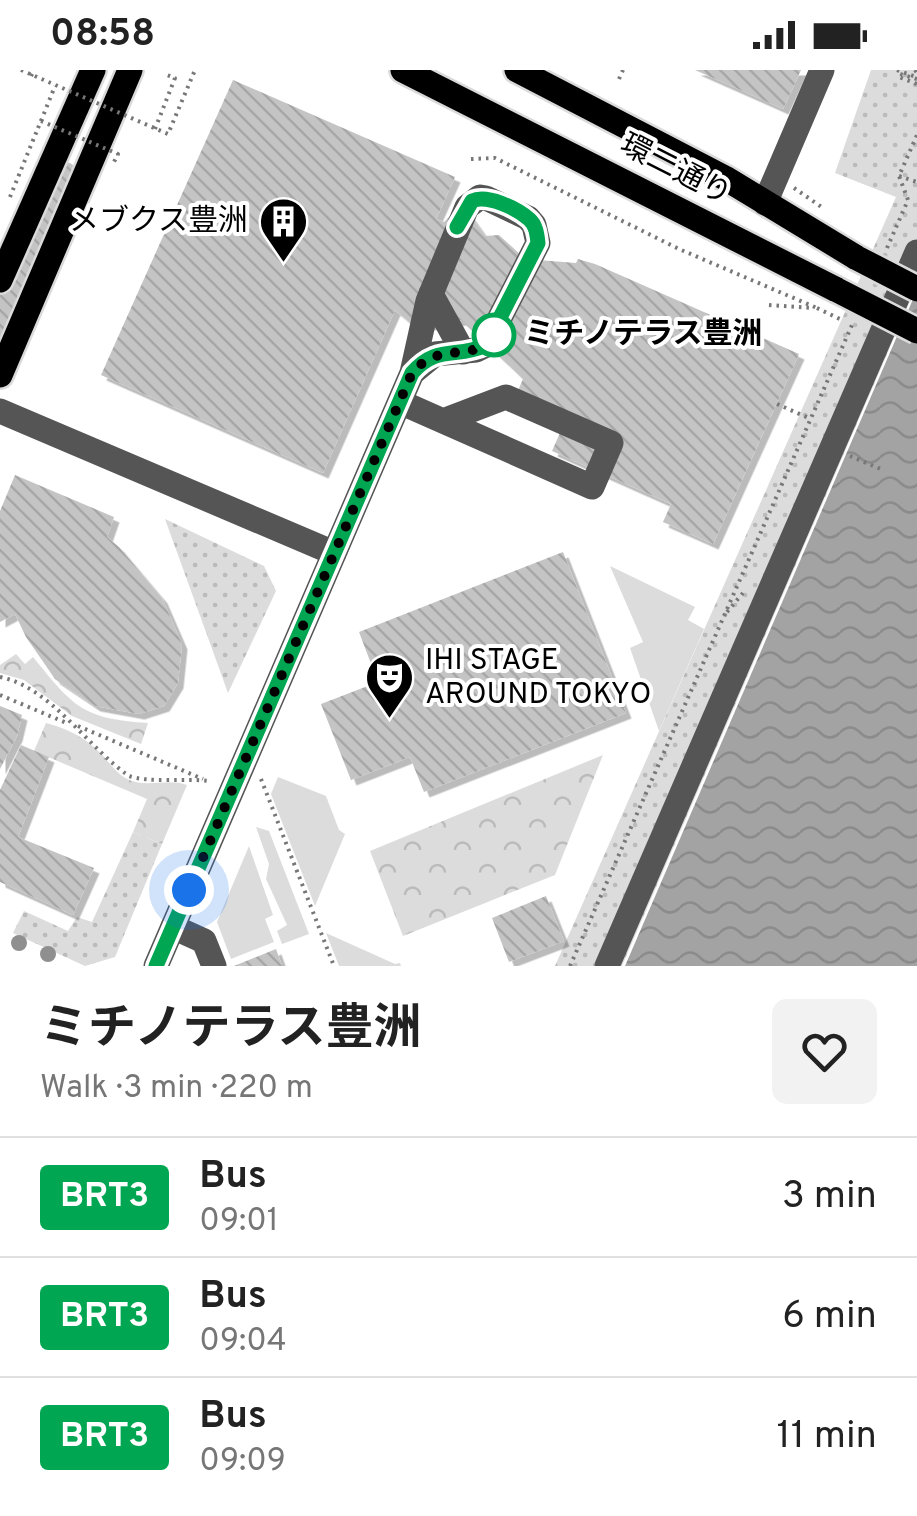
<!DOCTYPE html>
<meta charset="utf-8">
<style>
:root{--surface:#fff;--page:#f2f2f2;--text:#222;--muted:#767676;--line:#e0e0e0}
body{margin:0;font-family:Overpass,"Noto Sans JP",sans-serif;background:var(--page);color:var(--text);height:100vh;display:flex;flex-direction:column;font-size:38px;white-space:nowrap}
*{box-sizing:border-box;margin:0}
p{font-size:32px;color:var(--muted)}
.icon{flex:none;width:55px;height:55px;fill:none;stroke:currentColor;stroke-width:2;stroke-linecap:round;stroke-linejoin:round}
.map{position:relative;height:896px;overflow:hidden}
.side{display:flex;flex-direction:column;background:var(--surface);flex:1}
.side>*{flex:none}
.badge{padding:0 20px;border-radius:8px;font-size:35px;line-height:65px}
.you{position:absolute;width:50px;height:50px;margin:-25px;border:8px solid #fff;border-radius:50%;background:#1a73e8;box-shadow:0 0 0 15px #1a73e833}
.map>.badge{position:absolute;translate:-50% -50%;box-shadow:0 0 0 5px #fff}
.round{display:grid;place-items:center;flex:none;width:105px;height:105px;border-radius:15px;background:var(--page)}
.headline{display:flex;align-items:center;justify-content:space-between;height:170px;padding:0 40px}
h1{font-size:48px;font-weight:700;line-height:75px}
ul{padding:0;list-style:none}
li{display:flex;align-items:center;gap:30px;height:120px;padding:0 40px;border-top:2px solid var(--line)}
li div{flex:1}
li b{display:block;font-size:38px}
li em{font-style:normal}
li .badge{min-width:110px;font-weight:700;text-align:center}
.status{display:flex;justify-content:space-between;align-items:center;height:70px;padding:0 50px;background:var(--surface);direction:ltr}
.status svg{height:28px;fill:currentColor}
.map>svg:first-child{display:block}
.grass{fill:#dcdcdc}
.forest{fill:url(#forest-crowns)}
.park{fill:url(#park-dots)}
.water{fill:url(#water-waves)}
.building{fill:url(#building-back-hatch);filter:url(#shadow)}
.lines{fill:none;stroke-linecap:round;stroke-linejoin:round}
.major-casing{stroke:#dbdbdb;stroke-width:30}
.path{stroke:#777;stroke-width:4;stroke-dasharray:2.5 5;stroke-linecap:butt}
.minor{stroke:#555;stroke-width:25}
.major{stroke:#000;stroke-width:25}
.tram{stroke:#000;stroke-width:2.5}
.major-bridge-casing{stroke:#dbdbdb;stroke-width:30;stroke-linecap:butt}
.path-bridge{stroke:#777;stroke-width:4;stroke-dasharray:2.5 5;stroke-linecap:butt}
.major-bridge{stroke:#000;stroke-width:25}
.tree{fill:#8f8f8f}
.line-casing{stroke:#fff;stroke-width:22}
.line{stroke:#00a651;stroke-width:15}
.walk{stroke:#000;stroke-width:10;stroke-dasharray:0 18}
.stop-dot{fill:#fff;stroke:#00a651;stroke-width:5}
.labels{text-anchor:middle;dominant-baseline:central;stroke-width:8;stroke-linejoin:round;paint-order:stroke}
.street-label{font-size:30px;fill:#000;stroke:#fff}
.poi-label{font-size:30px;fill:#000;stroke:#fff;text-anchor:end}
.stop-label{font-size:30px;font-weight:bold;fill:#000;stroke:#fff;text-anchor:start}
</style>
<div class="status"><b>08:58</b><svg viewBox="0 0 49 12"><path d="M0 12V9h3v3zM5 12V6h3v6zM10 12V3h3v9zM15 12V0h3v12zM26 1h20v11H26zM47 4h2v5h-2z"/></svg></div>
<div class="map">
<svg width="917" height="896" viewBox="0 0 917 896">
<defs>
<pattern id="forest-crowns" width="20" height="18" patternUnits="userSpaceOnUse" patternTransform="scale(2.5)"><rect width="20" height="18" fill="#dcdcdc"/><path d="M2 6a3 3 0 1 1 6 0M12 15a3 3 0 1 1 6 0" fill="none" stroke="#bbb"/></pattern>
<pattern id="park-dots" width="8" height="8" patternUnits="userSpaceOnUse" patternTransform="scale(2.5)"><rect width="8" height="8" fill="#dcdcdc"/><path d="M2 2h.1M6 6h.1" fill="none" stroke="#bbb" stroke-width="1.8" stroke-linecap="round"/></pattern>
<pattern id="water-waves" width="16" height="10" patternUnits="userSpaceOnUse" patternTransform="scale(2.5)"><rect width="16" height="10" fill="#a3a3a3"/><path d="M0 5q4-4 8 0t8 0" fill="none" stroke="#8b8b8b"/></pattern>
<pattern id="building-back-hatch" width="6" height="6" patternUnits="userSpaceOnUse" patternTransform="scale(2.5)"><rect width="6" height="6" fill="#c4c4c4"/><path d="M-1 5l2 2M0 0l6 6M5-1l2 2" fill="none" stroke="#a7a7a7"/></pattern>
<filter id="shadow"><feDropShadow dx="5.5" dy="5.5" stdDeviation="0" flood-color="#0004"/></filter>
</defs>
<rect width="100%" height="100%" fill="#fff"/>
<g class="grass">
<path d="M610,496L695,537L688,550L704,559L659,661L630,578L643,572Z"/>
<path d="M278,707L326,726L339,760L345,764L315,836L271,724Z"/>
<path d="M256,757L269,761L309,864L282,874L277,861L287,855L266,809L269,794Z"/>
<path d="M249,776L273,845L265,849L274,872L231,889L217,852Z"/>
<path d="M326,863L395,894L400,893L401,896H339Z"/>
</g>
<g class="forest">
<path d="M16,584L25,594L33,587C73,636 82,649 148,653L141,674L72,646L24,610L0,603V595Z"/>
<path d="M46,653C65,658 81,665 96,679C108,689 116,706 132,711C150,717 169,708 187,715L162,774L133,762L147,729L34,681Z"/>
<path d="M603,685L555,805L403,866L370,781Z"/>
</g>
<g class="park">
<path d="M871,0H917V215L622,896H555L896,127L835,103Z"/>
<path d="M165,449L264,496L276,521L228,623Z"/>
<path d="M133,762L162,774L115,887L85,896L13,863L24,841L68,861L77,847L92,852Z"/>
</g>
<path class="water" d="M917,220V896H625Z"/>
<g class="building">
<path d="M695,0H801L783,39Z"/>
<path d="M233,10L455,107L436,149L444,152L462,134L485,166L499,165L525,189L576,193L578,189L595,194L799,284L713,474L663,452L671,434L552,381L567,347L517,323L523,309L461,250L415,257L395,240L323,403L101,305Z"/>
<path d="M56,91L70,93L81,101L10,273L0,271V192Z"/>
<path d="M15,405L114,447L107,467L119,477L162,528L182,574L178,613L164,636L139,644L95,636L55,609L26,567L15,544L0,552V441Z"/>
<path d="M563,482L626,643L424,722L410,687L351,710L321,634L378,612L359,562Z"/>
<path d="M0,636L22,645L17,666L0,699Z"/>
<path d="M21,675L49,687L18,767L94,798L73,845L0,812V720Z"/>
<path d="M546,826L564,871L509,892L492,848Z"/>
<path d="M276,879L282,896H234Z"/>
</g>
<g class="lines">
<defs>
<g id="major">
<path d="M403,0L837,220"/>
<path d="M517,0L725,108L857,188"/>
<path d="M0,210L93,0"/>
<path d="M0,305L130,0"/>
</g>
</defs>
<use href="#major" class="major-casing"/>
<g class="path">
<path d="M897,0L916,7"/>
<path d="M915,0L917,3"/>
<path d="M31,6L34,0"/>
<path d="M619,9L623,0"/>
<path d="M917,9L900,4L899,7L917,14"/>
<path d="M41,51L55,16"/>
<path d="M155,59L175,8L167,5"/>
<path d="M471,89L495,88L679,179L817,238"/>
<path d="M899,106L917,112"/>
<path d="M794,118L823,138"/>
<path d="M10,127L38,58"/>
<path d="M887,178L908,130L899,106L917,65"/>
<path d="M769,235L814,238"/>
<path d="M777,334L811,349"/>
<path d="M850,386L883,400"/>
<path d="M727,542L743,523"/>
<path d="M0,607C51,617 88,678 129,706C148,713 185,708 208,711"/>
<path d="M0,625L69,654"/>
<path d="M78,656L203,709"/>
<path d="M261,709L334,896"/>
<path d="M570,896L852,255"/>
</g>
<g class="minor">
<path d="M765,133L822,0"/>
<path d="M431,224L463,282"/>
<path d="M400,332L592,417L611,373L506,327L443,351"/>
<path d="M0,341L334,483"/>
<path d="M173,857L204,871L214,896"/>
<path d="M156,896L412,303L428,231L467,137L480,127L486,128L528,148L534,155L538,173L486,275L476,280L435,284L412,303"/>
<path d="M607,896L917,182"/>
</g>
<use href="#major" class="major"/>
<g class="tram">
<path d="M0,214L91,0"/>
<path d="M0,288L121,0"/>
</g>
<defs>
<g id="major-bridge">
<path d="M857,188L917,219"/>
<path d="M837,220L917,261"/>
</g>
</defs>
<use href="#major-bridge" class="major-bridge-casing"/>
<g class="path-bridge">
<path d="M21,0L168,64L195,0"/>
<path d="M38,58L41,51L118,84L112,96"/>
<path d="M817,238L844,251"/>
</g>
<use href="#major-bridge" class="major-bridge"/>
</g>
<g class="tree">
<circle cx="19" cy="873" r="8"/>
<circle cx="48" cy="884" r="8"/>
</g>
<g class="lines">
<defs>
<path id="line" d="M156,896L412,303C437,274 457,289 486,275L538,173C537,164 536,155 529,149C516,138 487,124 472,131L457,157"/>
</defs>
<use href="#line" class="line-casing"/>
<use href="#line" class="line"/>
<path class="walk" d="M189,820L412,303C441,269 473,295 494,265"/>
</g>
<defs>
<symbol id="building-pin" viewBox="-11 -11 22 30"><path d="M0 17L-7.5 6A9.5 9.5 0 1 1 7.5 6Z" fill="#000" stroke="#fff"/><path d="M-4-6H4V6H1V3H-1V6H-4ZM-2.5-4.3h1.7v1.8h-1.7ZM.8-4.3h1.7v1.8H.8ZM-2.5-1h1.7V.8h-1.7ZM.8-1h1.7V.8H.8Z" fill="#fff"/></symbol>
<symbol id="theatre-pin" viewBox="-11 -11 22 30"><path d="M0 17L-7.5 6A9.5 9.5 0 1 1 7.5 6Z" fill="#000" stroke="#fff"/><path d="M-5-5.5Q0-4 5-5.5V0Q5 5 0 6Q-5 5-5 0ZM-3.3-2.5H-1v1.5H-3.3ZM1-2.5H3.3v1.5H1ZM-2.8 1Q0 5.5 2.8 1Z" fill="#fff"/></symbol>
</defs>
<g fill-rule="evenodd">
<use href="#building-pin" x="256" y="124" width="55" height="75"/>
<use href="#theatre-pin" x="362" y="580" width="55" height="75"/>
</g>
<circle class="stop-dot" cx="494" cy="265" r="20"/>
<g class="labels">
<g class="street-label">
<text transform="translate(675 101) rotate(27)">環二通り</text>
</g>
<g class="poi-label">
<text x="248" y="152">メブクス豊洲</text>
<text x="425" y="591" text-anchor="start">IHI STAGE<tspan x="425" dy="34">AROUND TOKYO</tspan></text>
</g>
<g class="stop-label">
<text x="524" y="265">ミチノテラス豊洲</text>
</g>
</g>
</svg>
<div class="you" style="left:189px;top:820px"></div>
</div>
<section class="side">
<div class="headline"><div><h1>ミチノテラス豊洲</h1><p>Walk · 3 min · 220 m</p></div><a class="round"><svg class="icon" aria-label="heart" viewBox="0 0 24 24"><path d="M12 20l-8-8c-3-5 5-10 8-4 3-6 11-1 8 4z"/></svg></a></div>
<ul>
<li><span class="badge" style="background:#00a651;color:#fff">BRT3</span><div><b>Bus</b><p>09:01</p></div><em>3 min</em></li>
<li><span class="badge" style="background:#00a651;color:#fff">BRT3</span><div><b>Bus</b><p>09:04</p></div><em>6 min</em></li>
<li><span class="badge" style="background:#00a651;color:#fff">BRT3</span><div><b>Bus</b><p>09:09</p></div><em>11 min</em></li>
</ul>
</section>
